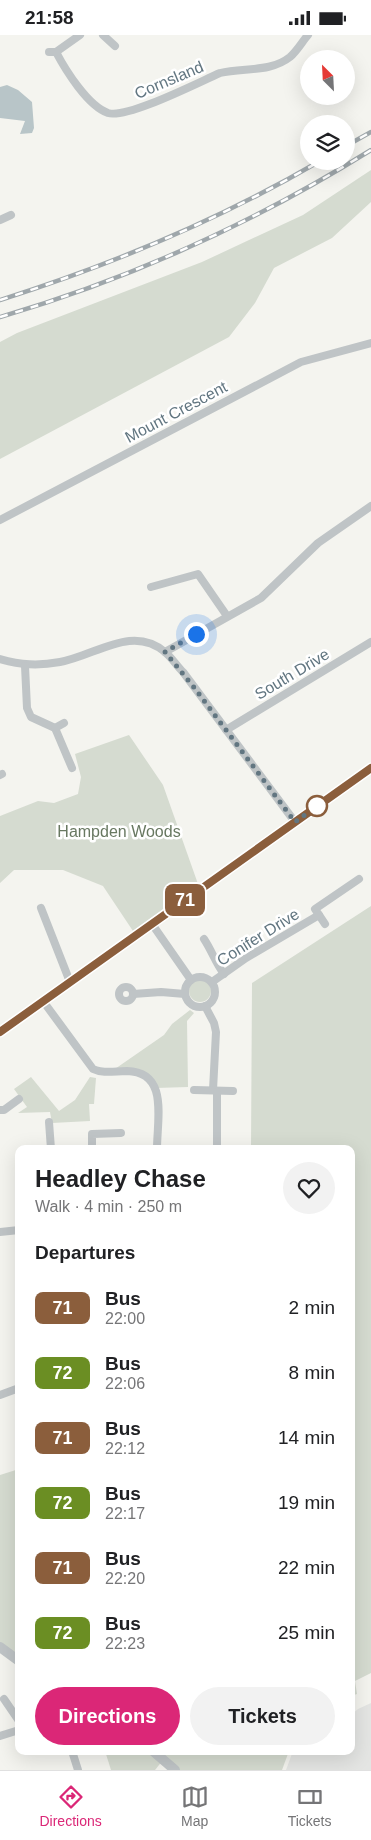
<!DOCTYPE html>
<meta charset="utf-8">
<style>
:root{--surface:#fff;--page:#f2f2f2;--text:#202124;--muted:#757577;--line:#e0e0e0;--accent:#db2777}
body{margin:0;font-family:Arial,sans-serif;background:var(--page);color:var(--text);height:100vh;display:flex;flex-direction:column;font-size:19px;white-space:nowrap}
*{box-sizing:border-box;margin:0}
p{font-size:16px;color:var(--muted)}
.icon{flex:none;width:28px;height:28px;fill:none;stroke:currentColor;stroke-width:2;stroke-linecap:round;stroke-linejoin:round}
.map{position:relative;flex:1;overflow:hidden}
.drawer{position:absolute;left:15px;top:1110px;width:340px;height:610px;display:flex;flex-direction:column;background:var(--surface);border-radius:10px;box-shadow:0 5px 20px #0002}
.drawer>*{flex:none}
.badge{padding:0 10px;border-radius:8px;font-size:18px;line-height:32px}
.needle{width:32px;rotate:336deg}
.fabs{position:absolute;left:300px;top:15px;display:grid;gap:10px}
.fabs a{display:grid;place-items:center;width:55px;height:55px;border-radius:50%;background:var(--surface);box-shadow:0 5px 20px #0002;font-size:25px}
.you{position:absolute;width:25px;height:25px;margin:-12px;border:4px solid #fff;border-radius:50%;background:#1a73e8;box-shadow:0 0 0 8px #1a73e833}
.map>.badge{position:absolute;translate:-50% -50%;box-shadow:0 0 0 2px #fff}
h2{padding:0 20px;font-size:19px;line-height:45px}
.round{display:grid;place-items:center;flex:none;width:52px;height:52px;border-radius:26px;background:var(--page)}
.headline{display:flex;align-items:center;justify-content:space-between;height:85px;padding:0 20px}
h1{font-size:24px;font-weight:700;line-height:38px}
.action{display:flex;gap:10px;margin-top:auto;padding:10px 20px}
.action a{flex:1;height:58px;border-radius:30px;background:var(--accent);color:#fff;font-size:20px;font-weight:700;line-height:58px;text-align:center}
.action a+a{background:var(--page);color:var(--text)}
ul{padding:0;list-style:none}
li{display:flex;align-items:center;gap:15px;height:65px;padding:0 20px}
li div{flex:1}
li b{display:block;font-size:19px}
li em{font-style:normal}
li .badge{min-width:55px;font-weight:700;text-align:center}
.status{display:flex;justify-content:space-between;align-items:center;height:35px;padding:0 25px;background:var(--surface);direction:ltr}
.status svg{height:14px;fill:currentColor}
.menu{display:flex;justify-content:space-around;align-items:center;height:70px;border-top:1px solid var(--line);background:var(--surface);font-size:14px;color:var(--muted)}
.menu a{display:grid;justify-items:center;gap:2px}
.menu .current{color:var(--accent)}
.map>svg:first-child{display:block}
.built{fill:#e4e5e3}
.green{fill:#d5dbd0}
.water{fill:#b8c5c8}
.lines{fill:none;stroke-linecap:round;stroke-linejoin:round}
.minor{stroke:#bfc4c6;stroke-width:8}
.tertiary{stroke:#bfc4c6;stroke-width:10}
.rail-casing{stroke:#9fa7ab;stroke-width:4.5}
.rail{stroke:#fff;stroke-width:2.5;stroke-dasharray:8;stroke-linecap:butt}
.line-casing{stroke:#fff;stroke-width:11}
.line{stroke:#8b5e3c;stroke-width:8}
.walk{stroke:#627681;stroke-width:5;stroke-dasharray:0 9}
.stop-dot{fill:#fff;stroke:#8b5e3c;stroke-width:2.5}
.labels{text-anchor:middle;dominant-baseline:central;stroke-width:5;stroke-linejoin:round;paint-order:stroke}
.street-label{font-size:16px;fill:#627681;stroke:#fff}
.park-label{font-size:16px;fill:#687861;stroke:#fff}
</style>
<div class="status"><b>21:58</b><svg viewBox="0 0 49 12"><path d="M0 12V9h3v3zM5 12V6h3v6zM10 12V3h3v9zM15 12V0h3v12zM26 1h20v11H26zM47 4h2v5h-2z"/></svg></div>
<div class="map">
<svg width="371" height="1735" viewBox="0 0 371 1735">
<rect width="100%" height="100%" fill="#f4f4ef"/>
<path class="built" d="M371,1668V1735H286L293,1716H351V1680L358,1674Z"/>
<g class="green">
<path d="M371,135V167L332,203L274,233L255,268L229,302L0,424V307L17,298L202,227L303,180Z"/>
<path d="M129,700L163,750L198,849L133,896L103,851L63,835H14L0,848V781L38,766L54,768L78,759L81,742L75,719Z"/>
<path d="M371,871V1638L355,1646L357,1659L351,1661V1114H251L252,948Z"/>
<circle cx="200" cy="956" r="11"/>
<path d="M190,975L194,978L187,986L188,1052L156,1053L146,1039L112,1036L164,1000L172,989Z"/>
<path d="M31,1042L59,1076L75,1065L90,1042L96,1043L94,1069H89L90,1086L52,1088L50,1077L18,1078L27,1072L14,1054Z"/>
<path d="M19,1434V1626L0,1612V1440Z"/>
<path d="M105,1716H153L163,1725L155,1735H111Z"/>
<path d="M156,1716H289L282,1735H178Z"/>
</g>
<path class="water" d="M7,50L18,55L32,67L34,93L32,98L20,99L25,86L0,83V52Z"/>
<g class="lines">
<g class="minor">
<path d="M103,0L115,11"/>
<path d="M49,17H56C66,36 88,71 108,78C127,84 199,47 220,38C243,32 270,38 290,22C297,16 302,7 308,0"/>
<path d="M56,17L80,0"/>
<path d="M0,185L11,180"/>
<path d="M0,485L301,327L371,308"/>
<path d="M151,552L198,539L227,581"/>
<path d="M165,617L261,563L318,508L371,471"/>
<path d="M0,624C21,630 38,631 60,627C95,621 132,589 165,617C172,623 177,631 183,637L295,787"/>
<path d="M25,631L27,673L31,682L55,693L72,733"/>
<path d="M55,693L64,688"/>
<path d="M226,695L371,607"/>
<path d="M0,740L2,739"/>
<path d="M41,873L70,947"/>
<path d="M319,880L325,889"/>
<path d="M152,889L191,945"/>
<path d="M204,904C212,916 215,927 224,939"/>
<circle cx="200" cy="957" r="15"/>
<path d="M212,947L246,923L319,880L315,874L359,844"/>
<circle cx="126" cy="959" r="7"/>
<path d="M133,959L161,957L185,959"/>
<path d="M43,966L93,1034C103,1039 115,1036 127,1036C169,1037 157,1084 157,1114"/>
<path d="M205,971L214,988L216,997L213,1055"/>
<path d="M0,997L371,733"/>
<path d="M194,1055L233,1056"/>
<path d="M217,1057V1110"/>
<path d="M0,1075H4L19,1064"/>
<path d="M49,1087L51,1114"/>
<path d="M92,1114V1099L121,1098"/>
<path d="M0,1197L19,1195"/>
<path d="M0,1360L19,1353"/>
<path d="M4,1664L19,1686"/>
<path d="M0,1701L19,1695"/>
<path d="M72,1716L78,1735"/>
</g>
<g class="tertiary">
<path d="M0,1612L19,1626"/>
<path d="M153,1716L175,1735"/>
</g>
<defs>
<g id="rail">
<path d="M346,111L371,97"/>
<path d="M0,265C111,230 219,185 320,126"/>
<path d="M0,282C130,244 257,186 371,115"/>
</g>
</defs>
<use href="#rail" class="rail-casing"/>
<use href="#rail" class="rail"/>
</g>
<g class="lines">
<defs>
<path id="line" d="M0,997L371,733"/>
</defs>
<use href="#line" class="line-casing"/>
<use href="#line" class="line"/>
<path class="walk" d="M196,599L165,617L193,651L295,787L320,769L317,771"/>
</g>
<circle class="stop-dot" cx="317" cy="771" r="10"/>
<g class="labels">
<g class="street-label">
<text transform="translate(169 45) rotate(-23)">Cornsland</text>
<text transform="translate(176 377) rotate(-28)">Mount Crescent</text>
<text transform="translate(292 639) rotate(-31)">South Drive</text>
<text transform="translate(258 902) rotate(-32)">Conifer Drive</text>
</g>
<g class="park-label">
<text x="119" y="796">Hampden Woods</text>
</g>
</g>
</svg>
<div class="fabs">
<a><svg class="needle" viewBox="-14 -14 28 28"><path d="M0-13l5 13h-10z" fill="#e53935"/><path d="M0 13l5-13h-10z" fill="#757577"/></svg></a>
<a><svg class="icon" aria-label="layers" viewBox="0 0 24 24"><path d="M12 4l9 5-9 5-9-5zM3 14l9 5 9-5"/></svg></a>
</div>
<div class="you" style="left:196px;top:599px"></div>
<b class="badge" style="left:185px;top:865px;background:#8b5e3c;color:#fff">71</b>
<section class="drawer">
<div class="headline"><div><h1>Headley Chase</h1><p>Walk · 4 min · 250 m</p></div><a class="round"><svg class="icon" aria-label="heart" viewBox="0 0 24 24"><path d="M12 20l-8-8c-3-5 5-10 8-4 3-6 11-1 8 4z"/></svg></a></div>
<h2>Departures</h2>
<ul>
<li><span class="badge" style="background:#8b5e3c;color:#fff">71</span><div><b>Bus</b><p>22:00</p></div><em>2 min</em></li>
<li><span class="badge" style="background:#6b8e23;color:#fff">72</span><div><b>Bus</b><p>22:06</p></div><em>8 min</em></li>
<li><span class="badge" style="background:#8b5e3c;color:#fff">71</span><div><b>Bus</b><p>22:12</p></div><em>14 min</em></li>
<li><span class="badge" style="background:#6b8e23;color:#fff">72</span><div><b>Bus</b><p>22:17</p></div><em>19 min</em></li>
<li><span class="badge" style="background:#8b5e3c;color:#fff">71</span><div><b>Bus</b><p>22:20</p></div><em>22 min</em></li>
<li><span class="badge" style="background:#6b8e23;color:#fff">72</span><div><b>Bus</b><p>22:23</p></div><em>25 min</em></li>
</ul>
<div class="action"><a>Directions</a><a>Tickets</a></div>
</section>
</div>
<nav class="menu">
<a class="current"><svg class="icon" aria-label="directions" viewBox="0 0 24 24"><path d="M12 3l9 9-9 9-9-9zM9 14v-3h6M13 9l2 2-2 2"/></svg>Directions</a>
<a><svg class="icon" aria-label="map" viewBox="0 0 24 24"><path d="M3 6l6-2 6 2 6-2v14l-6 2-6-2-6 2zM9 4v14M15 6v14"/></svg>Map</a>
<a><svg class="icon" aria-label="tickets" viewBox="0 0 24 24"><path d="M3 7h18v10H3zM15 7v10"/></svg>Tickets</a>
</nav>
